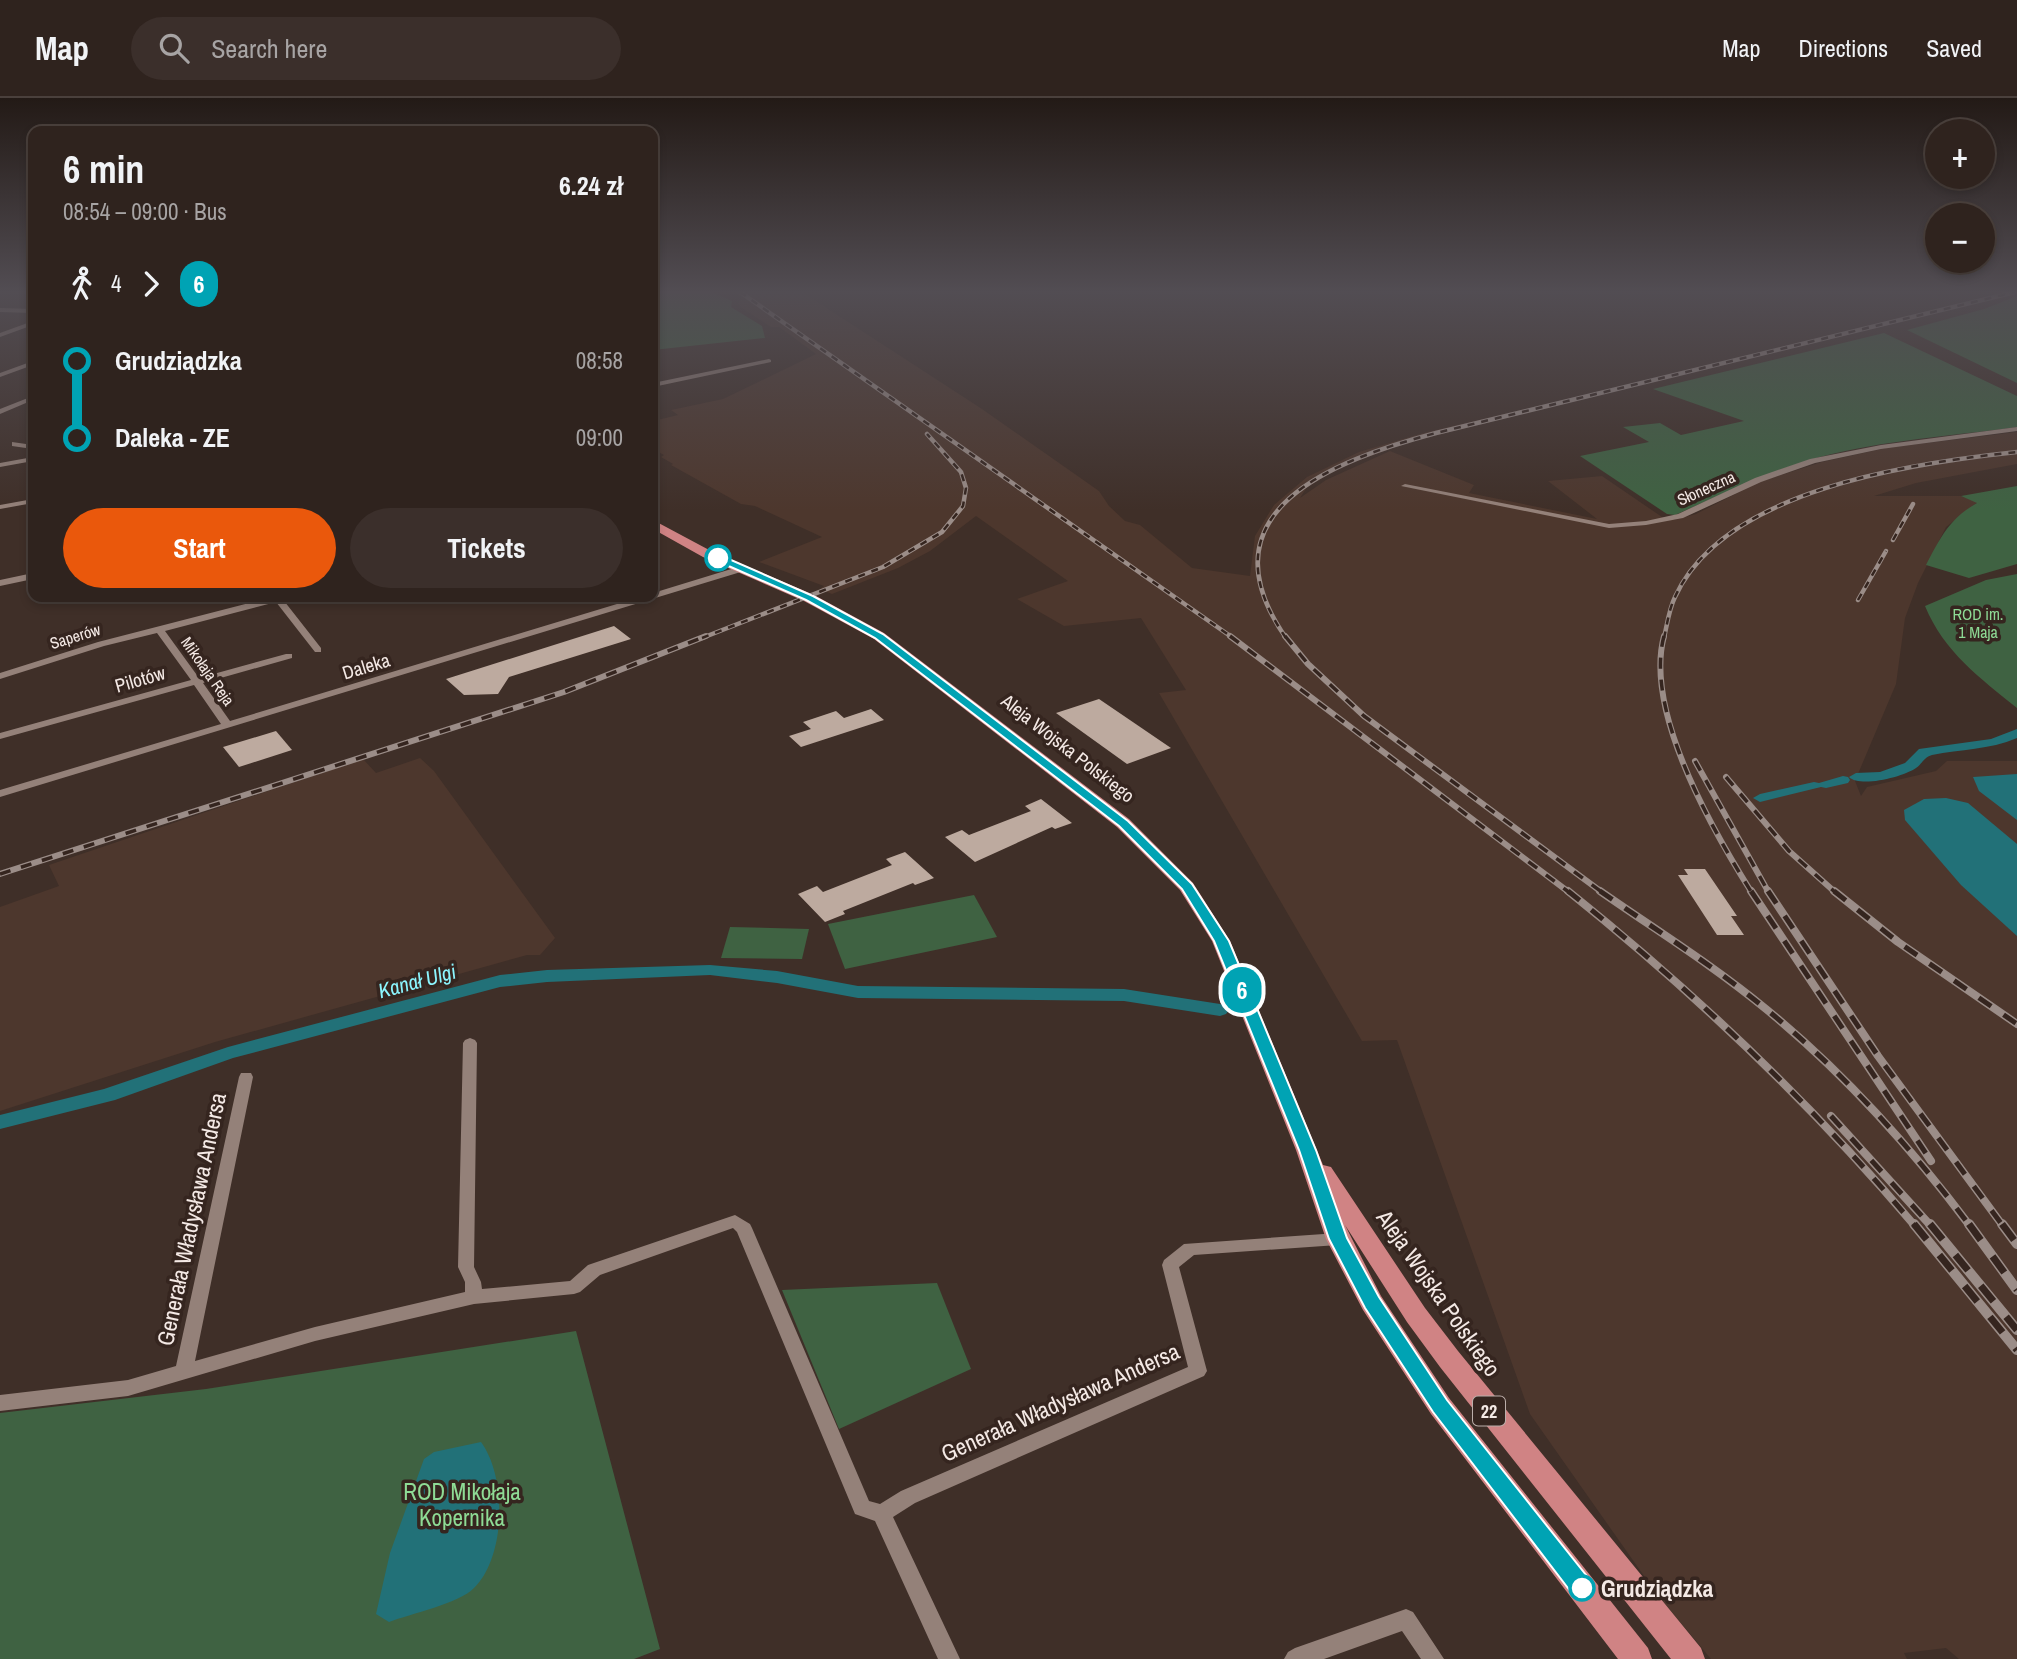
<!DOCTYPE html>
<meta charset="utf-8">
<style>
:root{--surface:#2f231e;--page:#3b2f2b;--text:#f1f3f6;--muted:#a7a4a4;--line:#4a403c;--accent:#ea580c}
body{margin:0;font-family:"Archivo Narrow",sans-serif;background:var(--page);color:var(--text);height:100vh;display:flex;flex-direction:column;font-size:26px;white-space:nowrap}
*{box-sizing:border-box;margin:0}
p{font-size:23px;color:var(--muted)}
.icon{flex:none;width:38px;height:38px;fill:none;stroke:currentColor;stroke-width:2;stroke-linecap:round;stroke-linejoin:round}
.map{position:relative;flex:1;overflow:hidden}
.drawer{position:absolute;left:28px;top:28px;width:630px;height:476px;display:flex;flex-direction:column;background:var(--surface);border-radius:14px;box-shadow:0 4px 10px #0003,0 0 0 2px var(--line)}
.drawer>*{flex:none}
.badge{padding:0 14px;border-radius:23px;font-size:24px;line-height:46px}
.tools{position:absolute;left:1925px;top:21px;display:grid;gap:14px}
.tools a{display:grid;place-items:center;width:70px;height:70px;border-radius:50%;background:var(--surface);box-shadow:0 4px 10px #0003,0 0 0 2px var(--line);font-size:35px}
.map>.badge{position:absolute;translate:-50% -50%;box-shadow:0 0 0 4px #fff}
.legs{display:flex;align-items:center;gap:10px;height:77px;padding:0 35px;font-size:23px}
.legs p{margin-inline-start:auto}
.summary{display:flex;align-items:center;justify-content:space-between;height:119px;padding:0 35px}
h1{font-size:38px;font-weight:800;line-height:52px}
.action{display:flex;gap:14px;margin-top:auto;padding:14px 35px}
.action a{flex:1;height:80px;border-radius:42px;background:var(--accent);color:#fff;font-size:28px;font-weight:800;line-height:80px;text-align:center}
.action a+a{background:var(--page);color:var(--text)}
ul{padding:0 35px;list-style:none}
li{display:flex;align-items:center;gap:24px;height:77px;font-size:26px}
li i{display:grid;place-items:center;width:10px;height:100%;margin:0 9px;background:currentColor}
li i::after{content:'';width:18px;height:18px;margin:-9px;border:5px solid;border-radius:50%;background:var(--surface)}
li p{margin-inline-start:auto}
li:first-child i{background:linear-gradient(#0000 50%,currentColor 0)}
li:last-child i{background:linear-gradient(currentColor 50%,#0000 0)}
header{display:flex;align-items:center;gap:42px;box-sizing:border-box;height:98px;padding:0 35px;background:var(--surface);border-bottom:2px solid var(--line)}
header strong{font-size:33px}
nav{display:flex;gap:38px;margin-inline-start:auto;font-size:24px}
.search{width:490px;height:63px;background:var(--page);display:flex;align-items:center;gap:18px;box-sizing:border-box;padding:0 24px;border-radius:38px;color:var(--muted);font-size:26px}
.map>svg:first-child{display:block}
.built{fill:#4d372d}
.green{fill:#3f6242}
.water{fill:#227178}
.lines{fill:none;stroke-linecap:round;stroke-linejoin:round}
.canal{fill:#227178;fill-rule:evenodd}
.building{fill:#bdaa9f}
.street{fill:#948179;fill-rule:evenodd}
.primary{fill:#d08384;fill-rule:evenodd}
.rail-far3-casing{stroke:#9b8d88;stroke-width:4.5}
.rail-far2-casing{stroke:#9b8d88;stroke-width:6}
.rail-far1-casing{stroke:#9b8d88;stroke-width:8}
.rail-casing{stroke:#9b8d88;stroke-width:10}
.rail-far3{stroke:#35251f;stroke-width:2.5;stroke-dasharray:7;stroke-linecap:butt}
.rail-far2{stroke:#35251f;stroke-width:3.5;stroke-dasharray:11;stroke-linecap:butt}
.rail-far1{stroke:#35251f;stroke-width:5;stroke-dasharray:15;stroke-linecap:butt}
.rail{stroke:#35251f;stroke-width:7;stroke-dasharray:20;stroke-linecap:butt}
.line-1{fill:#00a3b4;stroke:#fff;stroke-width:2}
.stop-1-dot{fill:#fff;stroke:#00a3b4;stroke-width:3.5}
.labels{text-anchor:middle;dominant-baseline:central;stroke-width:7;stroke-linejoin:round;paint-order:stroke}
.far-street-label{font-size:16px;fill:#f4e9e5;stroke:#35251f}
.far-park-label{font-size:16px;fill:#8edb95;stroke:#35251f}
.shield{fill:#35251f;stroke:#bbaeaa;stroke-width:2}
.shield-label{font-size:18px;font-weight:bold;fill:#f4e9e5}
.street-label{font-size:19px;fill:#f4e9e5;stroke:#35251f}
.water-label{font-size:21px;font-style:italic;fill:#8cf6ff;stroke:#35251f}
.near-street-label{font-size:23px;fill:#f4e9e5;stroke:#35251f}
.near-park-label{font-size:23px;fill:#8edb95;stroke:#35251f}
.near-stop-label{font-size:23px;font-weight:bold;fill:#f4e9e5;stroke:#35251f;text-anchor:start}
</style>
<header>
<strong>Map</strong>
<div class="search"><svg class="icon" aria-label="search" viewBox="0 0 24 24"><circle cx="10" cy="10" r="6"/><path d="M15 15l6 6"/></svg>Search here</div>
<nav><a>Map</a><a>Directions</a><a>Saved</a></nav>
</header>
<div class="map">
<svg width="2017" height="1561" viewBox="0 0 2017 1561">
<rect width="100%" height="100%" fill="#3f2f28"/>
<g class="built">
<path d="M735,194H802L982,311L1099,393L1109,408L1125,423L1140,427L1192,470L1250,478L1255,438L1274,407L1307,379L1359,354L1420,336L2017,194L1409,344L1343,368L1307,389L1300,400L1326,382L1390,353L1474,387L1469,395L1597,421L1548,383L1602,378L1662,419L1674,422L1696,416L1759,384L1822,364L1886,350L2017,334V366L1916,385L1874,398H1961L1978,404L1946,429L1918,485L1905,520L1896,586L1855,683L1861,698L1867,689L1936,673L1947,663H2017V1561H1959L1946,1550L1904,1555L1907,1561H1711L1656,1495L1530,1316L1397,942L1362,943L1159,595L1186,592L1141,520L1064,528L1017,501L1068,483L976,418L930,453L898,470L832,496L820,491L824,488L759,464L822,439L755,408L741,406L671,367L673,366L661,359L664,357L653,351V323L678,317L671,312L723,301L816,256L779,229H771L742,210L738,205L741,199Z"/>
<path d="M420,660L434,673L555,840L540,857H527L215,944L0,1013V809L59,788L49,767L363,661L376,675Z"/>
</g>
<g class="green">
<path d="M653,194H711L732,203L731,209L762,228L765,240L653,252Z"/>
<path d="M2017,198V285L1907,232L1984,211Z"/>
<path d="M1884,235L2017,298V329C1952,338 1884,342 1820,359C1770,373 1723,396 1675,417L1667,416L1580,358L1649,344L1623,329L1660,325L1681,337L1744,323L1653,291Z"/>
<path d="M2017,388V466L1969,480L1926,467C1940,440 1950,420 1977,405L1961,398Z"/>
<path d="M2017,476V610C1980,580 1944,554 1925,508L1986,482Z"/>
<path d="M974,797L997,839L845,871L828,826Z"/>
<path d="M730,829L809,831L802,861L721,860Z"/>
<path d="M937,1185L971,1271L839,1331L782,1192Z"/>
<path d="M576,1233L660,1551L634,1561H0V1315L206,1291Z"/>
</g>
<g class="water">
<path d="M2017,676V722L1979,693L1973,679Z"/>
<path d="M1946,700L1968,705L2017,746V838L1961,787L1905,722L1904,712L1924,701Z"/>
<path d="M481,1344C507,1379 506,1459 474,1490C460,1505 410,1516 389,1524L376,1516L390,1455L424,1361L434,1354Z"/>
</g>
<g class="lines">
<g class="canal">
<path d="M2017,631V640C1989,652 1961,651 1932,657C1924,659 1922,666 1916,670C1903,679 1860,690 1849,679L1856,675L1880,674L1905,665L1919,651L1991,641Z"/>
<path d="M1843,678L1848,679L1850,682L1848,685L1826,690L1821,689L1760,704L1753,700L1760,696L1814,684L1819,685Z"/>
<path d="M710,867L777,873L858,888L1124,891L1220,906L1226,908L1229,912L1226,916L1220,918L1124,903L858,900L777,885L710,877L547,884L500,889L233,960L115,1002L0,1031V1017L104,991L228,949L500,877L547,872Z"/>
</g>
</g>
<g class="building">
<path d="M614,528L631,541L509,579L498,596L464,597L446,581Z"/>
<path d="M1099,601L1171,650L1127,666L1056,615Z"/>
<path d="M871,611L884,622L801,649L789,638L811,631L803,624L836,613L844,620Z"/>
<path d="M276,633L292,652L239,669L223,649Z"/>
<path d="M1041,701L1072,725L1055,731L1052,729L975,764L945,739L962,732L969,737L1031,713L1025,708Z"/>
<path d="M905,754L934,780L915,787L913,785L843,813L845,816L825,824L798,796L817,788L823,794L892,767L886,761Z"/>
<path d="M1684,771H1705L1737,818H1731L1744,837H1717L1678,777H1688Z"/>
</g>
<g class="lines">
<g class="street">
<path d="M0,210L33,211V215L0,214Z"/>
<path d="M33,223V227L0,239V235Z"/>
<path d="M769,261L771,262V264L653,289V285Z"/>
<path d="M33,263V267L0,279V275Z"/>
<path d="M33,298V302L0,316V311Z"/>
<path d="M2017,329V333L1881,351L1815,365L1761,384L1683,420L1646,427L1609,430L1401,388L1405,386L1609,426L1646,423L1678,416L1755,380L1810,361L1881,347Z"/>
<path d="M12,344L33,347V351L12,348Z"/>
<path d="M33,359V363L0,369V365Z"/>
<path d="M33,401V405L0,411V407Z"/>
<path d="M741,468L745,471L744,473L0,699V692L221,626L194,587L0,641V635L191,582L157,535L104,548L0,581V575L98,544L272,499H281L321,550V554H315L276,504L165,533L199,580L286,556H292V560L203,585L230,623L640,499H653V495Z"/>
<path d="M33,475V481L0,488V482Z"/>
<path d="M470,940L475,942L477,945L474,1169L481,1184L482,1191L570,1183L588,1167L735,1117L750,1126L752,1130L869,1403L880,1406L901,1393L1188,1269L1162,1167L1164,1162L1184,1146L1338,1135L1344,1136L1346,1141L1344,1146L1338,1147L1194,1157L1179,1169L1207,1273L1204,1278L915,1405L893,1419L960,1561H938L875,1423L855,1416L737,1134L733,1130L600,1177L580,1194L574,1196L474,1206L315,1243L128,1298L0,1313V1297L128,1282L176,1268L239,979L241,975H251L253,979L195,1263L315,1229L465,1194V1184L458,1169L463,945L465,942Z"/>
<path d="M1406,1511L1413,1514L1444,1561H1421L1402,1533L1324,1561H1284L1288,1554L1295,1550Z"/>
</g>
<path class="primary" d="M653,422L711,453L814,497L884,535L1129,721L1193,785L1230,843L1323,1067L1331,1069L1425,1210L1458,1253L1701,1550L1705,1561H1671L1440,1269L1407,1224L1345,1127L1381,1198L1449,1300L1648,1550L1652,1561H1618L1431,1316L1363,1212L1326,1141L1296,1052L1212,843L1180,792L1117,729L874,541L804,503L703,459L653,431Z"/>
<defs>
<g id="rail-far3">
<path d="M740,194L1233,540"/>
<path d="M1893,442L1913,406"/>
<path d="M1858,502L1886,453"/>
<path d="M702,540L883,469L942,434L963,408L966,390L961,374L927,336"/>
<path d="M1286,540C1198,413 1334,362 1436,335L2015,194"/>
<path d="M1664,540C1667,527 1669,511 1675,499C1724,391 1913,365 2017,354"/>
</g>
<g id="rail-far2">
<path d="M1230,538L1570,795"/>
<path d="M1285,538L1308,566L1364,618L1603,795"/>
<path d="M1664,538C1644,613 1713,733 1752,795"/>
<path d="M1695,663L1769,795"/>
<path d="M1726,679L1789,753L1836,795"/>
<path d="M0,776L564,594L706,538"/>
</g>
<g id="rail-far1">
<path d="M1568,793C1694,894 1811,1005 1915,1128"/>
<path d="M1600,793C1656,832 1714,868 1766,911C1843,974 1910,1048 1970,1128"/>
<path d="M1751,793L1931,1063"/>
<path d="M1768,793L1878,958L2003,1128"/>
<path d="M1834,793L1898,844L2017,926"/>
<path d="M1831,1018L1931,1128"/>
</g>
<g id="rail">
<path d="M1914,1126L2017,1252"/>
<path d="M1930,1126L2017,1232"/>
<path d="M1969,1126L2017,1192"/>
<path d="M2002,1126L2017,1146"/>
</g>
</defs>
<use href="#rail-far3" class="rail-far3-casing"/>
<use href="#rail-far2" class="rail-far2-casing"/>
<use href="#rail-far1" class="rail-far1-casing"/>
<use href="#rail" class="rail-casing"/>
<use href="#rail-far3" class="rail-far3"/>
<use href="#rail-far2" class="rail-far2"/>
<use href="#rail-far1" class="rail-far1"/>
<use href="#rail" class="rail"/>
</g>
<linearGradient id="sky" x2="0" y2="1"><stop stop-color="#231a16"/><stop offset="0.47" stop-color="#524d53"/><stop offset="1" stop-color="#524d53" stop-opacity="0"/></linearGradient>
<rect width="2017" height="412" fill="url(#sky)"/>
<path class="line-1" d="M715,458H722L813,498L883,536L1128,723L1192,786L1229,843L1316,1052L1347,1140L1379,1199L1447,1302L1590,1482L1593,1490L1590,1498L1582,1501L1574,1498L1433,1314L1365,1210L1329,1141L1299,1052L1214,843L1182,791L1119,728L875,540L806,502L715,462Z"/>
<g class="stop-1-dot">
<circle cx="718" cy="460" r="12"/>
<circle cx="1582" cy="1490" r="12"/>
</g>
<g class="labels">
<g class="far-street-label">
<text transform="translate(1706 390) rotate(-24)">Słoneczna</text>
<text transform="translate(75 538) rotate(-17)">Saperów</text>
<text transform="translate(208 573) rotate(55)">Mikołaja Reja</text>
</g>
<g class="far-park-label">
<text x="1978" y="516">ROD im.<tspan x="1978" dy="18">1 Maja</tspan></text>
</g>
<rect class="shield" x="1473" y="1298.5" width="32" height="29" rx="5"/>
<g class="shield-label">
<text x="1489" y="1313">22</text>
</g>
<g class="street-label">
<text transform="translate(366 568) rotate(-17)">Daleka</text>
<text transform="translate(140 581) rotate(-16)">Pilotów</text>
<text transform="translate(1068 650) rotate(38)">Aleja Wojska Polskiego</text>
</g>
<g class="water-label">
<text transform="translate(417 883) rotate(-15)">Kanał Ulgi</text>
</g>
<g class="near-street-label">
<text transform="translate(191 1121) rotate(-78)">Generała Władysława Andersa</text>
<text transform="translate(1439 1195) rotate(55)">Aleja Wojska Polskiego</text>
<text transform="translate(1060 1304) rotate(-24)">Generała Władysława Andersa</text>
</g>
<g class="near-park-label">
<text x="462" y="1393">ROD Mikołaja<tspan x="462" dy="26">Kopernika</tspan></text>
</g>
<g class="near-stop-label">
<text x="1601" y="1490">Grudziądzka</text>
</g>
</g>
</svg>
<div class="tools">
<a>+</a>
<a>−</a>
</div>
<b class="badge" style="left:1242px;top:892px;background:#00a3b4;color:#fff">6</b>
<section class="drawer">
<div class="summary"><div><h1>6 min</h1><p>08:54 – 09:00 · Bus</p></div><b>6.24 zł</b></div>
<div class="legs"><svg class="icon" aria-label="walk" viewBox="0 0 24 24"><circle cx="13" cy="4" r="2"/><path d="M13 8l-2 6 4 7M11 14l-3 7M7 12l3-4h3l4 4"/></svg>4<svg class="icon" aria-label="forward" viewBox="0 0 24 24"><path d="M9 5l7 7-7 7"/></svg><b class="badge" style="background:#00a3b4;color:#fff">6</b></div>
<ul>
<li><i style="color:#00a3b4"></i><b>Grudziądzka</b><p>08:58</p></li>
<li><i style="color:#00a3b4"></i><b>Daleka - ZE</b><p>09:00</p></li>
</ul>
<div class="action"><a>Start</a><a>Tickets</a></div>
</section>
</div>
